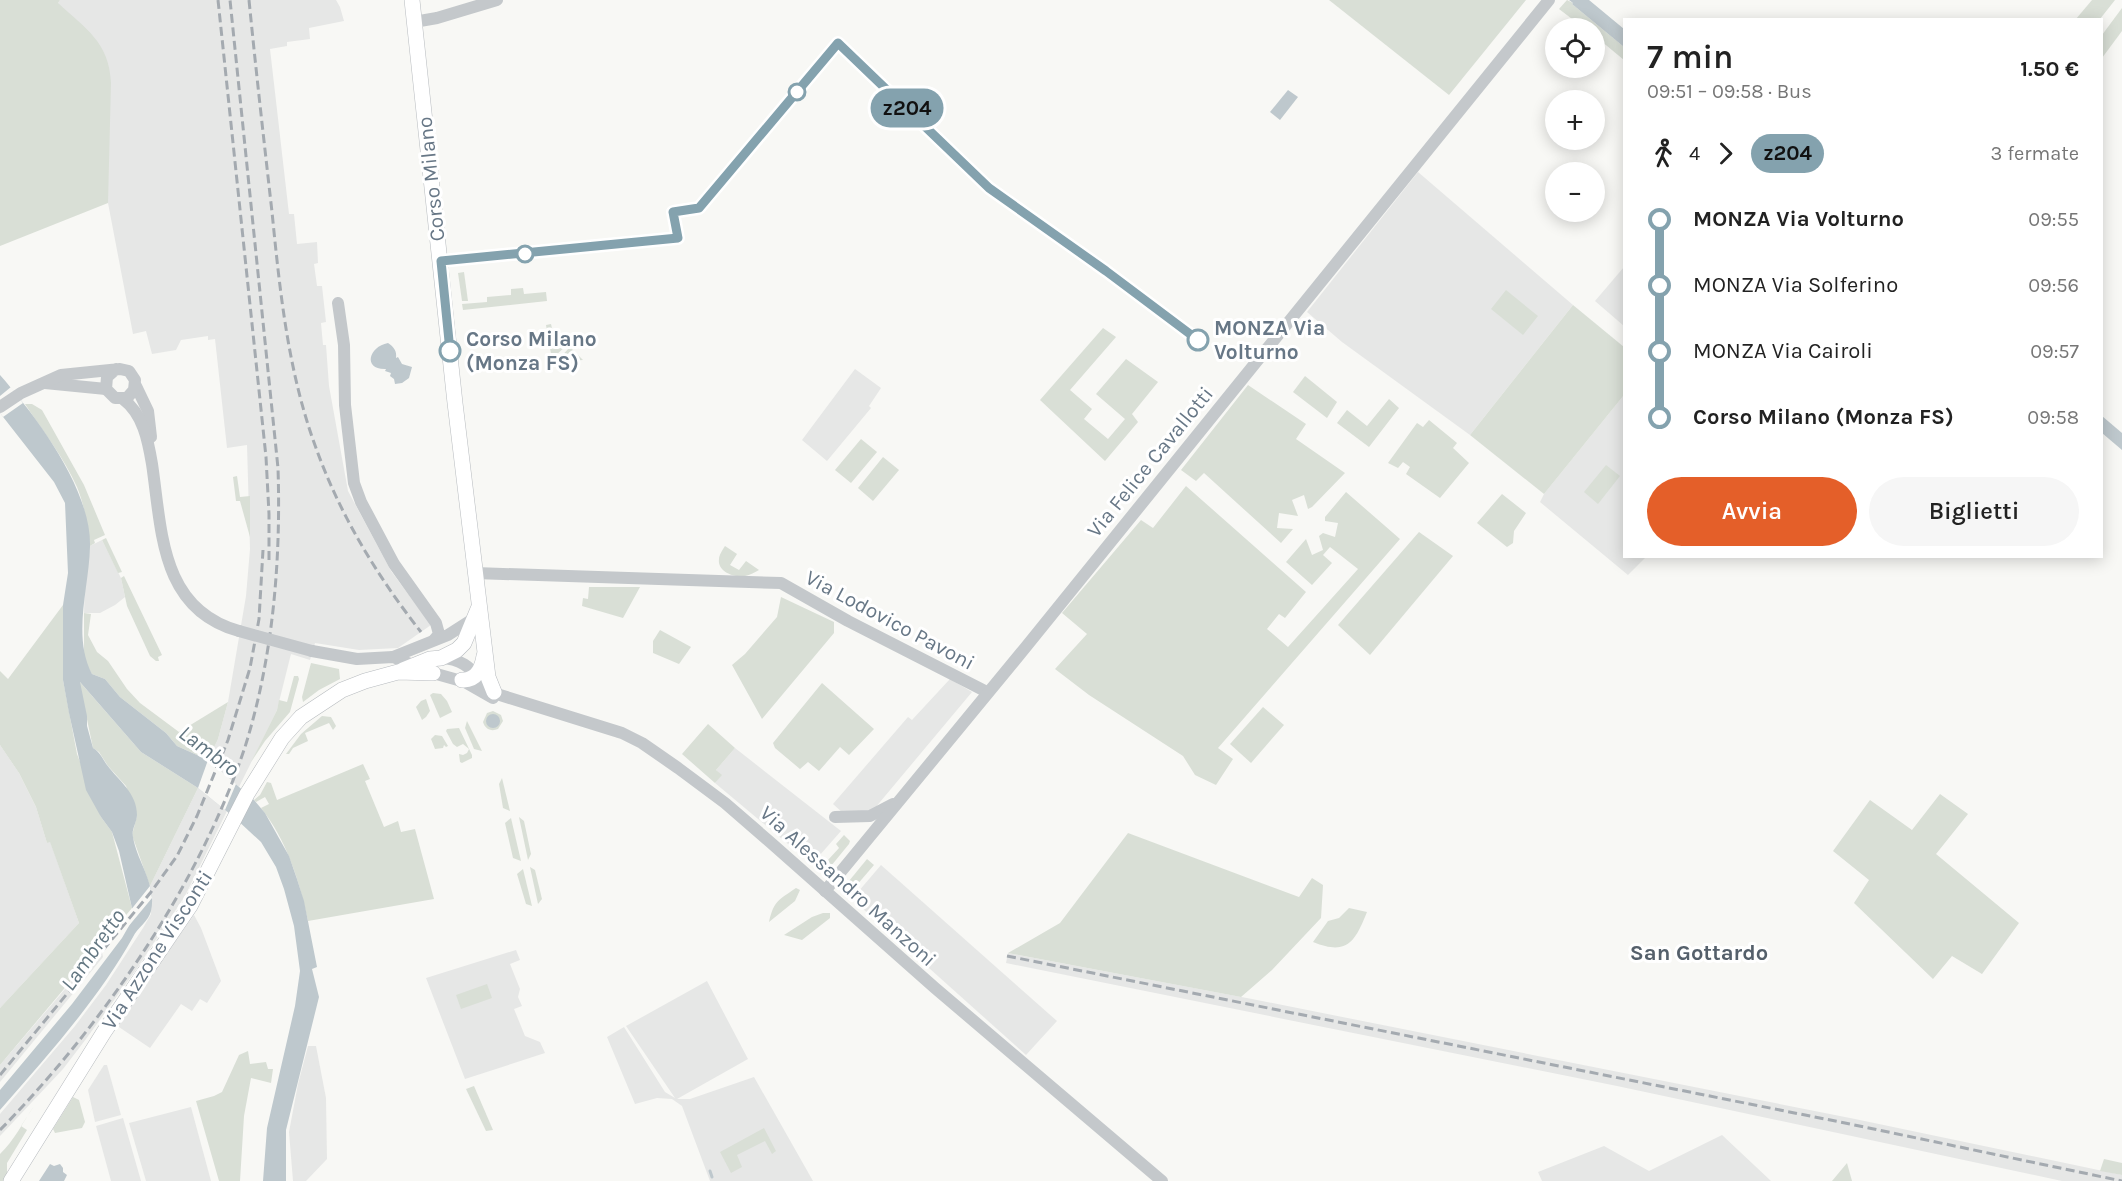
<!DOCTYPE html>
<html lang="it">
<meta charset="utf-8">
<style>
:root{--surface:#fff;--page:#f6f6f6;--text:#222;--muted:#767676;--accent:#e45f29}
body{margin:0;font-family:Karla,sans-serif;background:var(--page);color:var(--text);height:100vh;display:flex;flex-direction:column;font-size:22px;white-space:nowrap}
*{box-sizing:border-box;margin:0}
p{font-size:20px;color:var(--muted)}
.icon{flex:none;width:33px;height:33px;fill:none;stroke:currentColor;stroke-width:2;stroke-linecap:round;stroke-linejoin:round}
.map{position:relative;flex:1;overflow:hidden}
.panel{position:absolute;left:1623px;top:18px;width:480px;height:540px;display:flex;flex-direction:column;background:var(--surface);border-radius:0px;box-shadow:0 3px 15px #0003}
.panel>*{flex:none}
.badge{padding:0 12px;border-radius:20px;font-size:21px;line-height:39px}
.buttons{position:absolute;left:1545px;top:18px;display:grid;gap:12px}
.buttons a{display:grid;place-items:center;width:60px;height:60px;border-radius:50%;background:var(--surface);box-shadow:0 3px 15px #0003;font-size:30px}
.map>.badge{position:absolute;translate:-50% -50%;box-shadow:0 0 0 3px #fff}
.legs{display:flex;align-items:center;gap:9px;height:66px;padding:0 24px;font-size:20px}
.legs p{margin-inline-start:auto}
.overview{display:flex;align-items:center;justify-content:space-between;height:102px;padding:0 24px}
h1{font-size:33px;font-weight:600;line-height:45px}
.button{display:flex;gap:12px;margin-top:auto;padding:12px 24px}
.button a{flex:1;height:69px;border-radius:36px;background:var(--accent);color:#fff;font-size:24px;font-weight:600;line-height:69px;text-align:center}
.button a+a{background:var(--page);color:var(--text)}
ul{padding:0 24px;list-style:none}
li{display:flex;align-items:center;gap:21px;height:66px;font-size:22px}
li i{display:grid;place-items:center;width:9px;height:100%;margin:0 8px;background:currentColor}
li i::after{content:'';width:15px;height:15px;margin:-8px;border:4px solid;border-radius:50%;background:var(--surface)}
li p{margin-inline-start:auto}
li:first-child i{background:linear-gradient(#0000 50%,currentColor 0)}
li:last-child i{background:linear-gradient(currentColor 50%,#0000 0)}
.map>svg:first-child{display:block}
.built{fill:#e6e7e6}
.green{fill:#d9dfd6}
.water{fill:#bec8cd}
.pier{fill:#f8f8f5}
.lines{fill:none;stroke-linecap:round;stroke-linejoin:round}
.stream{stroke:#bec8cd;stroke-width:3}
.major-casing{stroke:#b7bbbf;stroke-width:16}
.minor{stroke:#c4c8cb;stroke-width:12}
.major{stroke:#fff;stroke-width:15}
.rail{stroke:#a4aab0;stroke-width:3;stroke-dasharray:9 4.5;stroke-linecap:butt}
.minor-bridge{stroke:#c4c8cb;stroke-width:12}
.line-1-casing{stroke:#fff;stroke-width:14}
.line-1{stroke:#84a2ae;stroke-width:9}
.stop-1-dot{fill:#fff;stroke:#84a2ae;stroke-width:3}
.labels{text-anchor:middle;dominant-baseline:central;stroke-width:6;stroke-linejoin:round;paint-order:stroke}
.street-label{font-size:21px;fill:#677786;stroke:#fff}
.stop-label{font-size:21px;font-weight:bold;fill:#677786;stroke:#fff;text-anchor:start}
.water-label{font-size:22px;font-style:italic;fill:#637782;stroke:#fff}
.neighbourhood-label{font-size:22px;font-weight:bold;fill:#55606b;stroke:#fff}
</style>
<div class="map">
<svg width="2122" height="1181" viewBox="0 0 2122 1181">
<rect width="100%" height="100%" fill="#f8f8f5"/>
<g class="built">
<path d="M60,0H336L340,7L344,21L309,28L310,39L287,42V46L270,49L289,214H294L297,244L317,242L318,263L314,264L317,286H322L326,322L321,323L323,345H326L329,386L348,491L391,571L431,625L398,648L359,650L315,643L310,660L291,654L277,710L239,787L208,760L218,739L228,702L246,596L250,549L247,445L227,448L215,339L208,340V336L181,340L176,350L152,354L146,331L133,334L108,203L107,180L58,3Z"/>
<path d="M1418,172L1573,305L1470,435L1342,342L1307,312Z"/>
<path d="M1624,267V326L1595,301Z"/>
<path d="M855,369L881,388L869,406L871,408L827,461L802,440Z"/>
<path d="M1624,395V556L1646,557L1628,575L1540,502L1544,494Z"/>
<path d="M102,540L121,578L125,597L115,605L100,613H84L85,582L90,546Z"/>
<path d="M950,679L972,692L875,808L865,812L843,813L833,804L908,717L912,720Z"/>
<path d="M0,745L19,773L36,807L47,843L50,841L79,923L0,1008Z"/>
<path d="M735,748L841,831L812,864L715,783L721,775L716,770Z"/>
<path d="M198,788L227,811L185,896L135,971L86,1039L63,1069L0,1136V1114L75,1026L106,985L143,928L151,914L150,886Z"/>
<path d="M881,865L1057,1021L1026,1055L852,899Z"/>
<path d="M194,915L201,928L221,981L207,1003L200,999L192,1011L181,1004L150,1048L116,1025Z"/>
<path d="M101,947L103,957L0,1082V1065Z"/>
<path d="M516,950L520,960L510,964L520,989L518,997L522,1006L514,1009L525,1036L540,1042L545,1053L465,1079L426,978Z"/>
<path d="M1008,953L1252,999L1855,1119L2122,1175V1181H2062L1617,1086L1006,963Z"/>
<path d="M707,981L748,1059L677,1099H690L754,1077L813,1181H710L682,1106L672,1099L657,1098L635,1104L607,1037L624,1027L665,1092L675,1098L626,1026Z"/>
<path d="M308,1046H316L326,1098L327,1159L306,1181H293L289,1132L298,1084Z"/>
<path d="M104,1065H107L121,1115L95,1122L88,1090Z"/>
<path d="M191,1107L211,1181H146L129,1123Z"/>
<path d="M123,1118L141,1181H111L96,1126Z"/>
<path d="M1722,1135L1771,1181H1542L1538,1172L1604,1146L1649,1171Z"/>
</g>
<g class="green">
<path d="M0,0H60L58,3C86,29 109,42 111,83L108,203L0,246Z"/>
<path d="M1329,0H1526L1449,95Z"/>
<path d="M1567,0L1573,3L1572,4L1624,47V60L1595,36L1594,28H1584L1559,9Z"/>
<path d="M2092,0H2115L2100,19H2076Z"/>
<path d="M2122,8V31L2102,58V35Z"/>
<path d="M464,272L468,301H462L458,273Z"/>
<path d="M523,288L524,294L546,292L547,301L463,310L462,304L487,302V297L511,295V289Z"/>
<path d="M1506,290L1538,316L1523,335L1491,309Z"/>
<path d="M1573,305L1624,347V395L1544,494L1470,435Z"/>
<path d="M551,324L556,346H566L555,356L551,354L546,325Z"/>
<path d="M1103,328L1116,337L1070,390L1092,409L1084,419L1108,439L1125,419L1096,394L1126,359L1158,382L1132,414L1138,422L1105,461L1040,400Z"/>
<path d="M570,347L583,360L556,362Z"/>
<path d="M1305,376L1337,402L1327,418L1293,392Z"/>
<path d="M1248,385L1306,424L1296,439L1345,473L1312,507L1308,509L1304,495L1292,500L1298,516L1279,513L1277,528L1293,529L1281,543L1204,473L1196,481L1181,470Z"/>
<path d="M1389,399L1399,408L1369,447L1337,423L1347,410L1367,426Z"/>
<path d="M25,404H32L42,410L84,485L105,535L94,540L95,543L90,546C87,526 85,506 77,487C64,458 43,431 25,404Z"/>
<path d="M1429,420L1457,443L1453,448L1469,463L1440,498L1406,474L1410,467L1403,462L1398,468L1388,463L1417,423L1423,427Z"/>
<path d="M861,439L877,452L851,483L835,470Z"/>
<path d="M883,457L899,470L873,501L858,488Z"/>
<path d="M1606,465L1620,476L1598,504L1584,492Z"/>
<path d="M237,476L240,497L250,496V537L240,501H236L233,477Z"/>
<path d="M1186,486L1306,592L1285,618L1279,614L1267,629L1288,647L1358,569L1330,547L1323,555L1332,563L1312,585L1286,562L1306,539L1312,555L1323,550L1319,536L1323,533L1335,537L1338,523L1325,521V517L1346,492L1400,539L1218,748L1233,759L1216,785L1195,775L1183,756L1089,695L1055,669L1087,634L1062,613L1141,520L1153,528Z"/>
<path d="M1502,494L1526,513L1514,531L1513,543L1507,547L1477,523Z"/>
<path d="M1419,532L1453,556L1370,655L1338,625Z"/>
<path d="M106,538L122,572L118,573L102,540Z"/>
<path d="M725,546L737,554L730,565L739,570L746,561L759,570C755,572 750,575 745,576C735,578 717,572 719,559C719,555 723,549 725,546Z"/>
<path d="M124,576L162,655L158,657L159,661H156L150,656L127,606L121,578Z"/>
<path d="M589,587H640L623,618L582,606L583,598L588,599Z"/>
<path d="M781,597L834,622V633L762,719L732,665L745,654L777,617Z"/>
<path d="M63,605V680L77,754L101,817L112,832L132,908L0,1065V1008L79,923L50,842L47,843L36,807L19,773L0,745V671L8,679Z"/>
<path d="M84,613L91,614L88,635L97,652L108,661L127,689L140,703L179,732L228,702L218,739L208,760L177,746L166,733L120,697L105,679L92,674L84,660Z"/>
<path d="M660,630L691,647L679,664L653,653V641Z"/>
<path d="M311,663L339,669L340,679L319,690L303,702L302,697Z"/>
<path d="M294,676H298L299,679L290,712L265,741L251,762L277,710L279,700L287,702Z"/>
<path d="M79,681L141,752L198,788L150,886L132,835L137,816L126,786L108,766L99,752L93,748Z"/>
<path d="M822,683L874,729L849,755L840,747L819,771L808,762L800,769L775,748L773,743Z"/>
<path d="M433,693L441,694L447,701L452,712L440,718L430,695Z"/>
<path d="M426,699L430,711L426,717L422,720L416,707L421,701Z"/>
<path d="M1263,707L1284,725L1251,763L1230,744Z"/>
<path d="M493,711L501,715L503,721L498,729C491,732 485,729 483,722L487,713Z"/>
<path d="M322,716L331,717L336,726L333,730L329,723L305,733L308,741L293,748L289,754H286L301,734Z"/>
<path d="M467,721L482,751L474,749L465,728Z"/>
<path d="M708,724L735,748L716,770L722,775L715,783L682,754Z"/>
<path d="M459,728L472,755V758L462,763L460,762L459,754L463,755L467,753L469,749L463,744L457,747L453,744L446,731L447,729Z"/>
<path d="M435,735L442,736L448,746L446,747L444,745L443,748L435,749L431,739Z"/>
<path d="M363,764L370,779L365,781L384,827L398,821L401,832L415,829L434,899L308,921C300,882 286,839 261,808L269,804L265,797L256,802L254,800L260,795L267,782L271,783L277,800Z"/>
<path d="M502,778L510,811L503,808L499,784Z"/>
<path d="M1940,794L1968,814L1936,854L2019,923L1982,974L1952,956L1933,979L1854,903L1869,880L1833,851L1870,800L1912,830Z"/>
<path d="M519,817L524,821L531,854L528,860Z"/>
<path d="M511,818L521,861L513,858L505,823Z"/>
<path d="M1128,833L1299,897L1312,878L1323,885L1321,918L1272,970L1241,997L1008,953L1060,923Z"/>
<path d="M844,835L850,841L849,844L831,866L828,860L839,848L836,844Z"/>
<path d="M867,859L874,865L856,886L849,881Z"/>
<path d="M530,867L535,870L542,899L538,904Z"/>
<path d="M523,869L532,906L526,904L517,874Z"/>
<path d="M796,888L800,890L795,901L769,922C774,900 779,900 796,888Z"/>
<path d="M1349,908L1367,912C1355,942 1347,956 1313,942L1328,921L1339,918Z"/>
<path d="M823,913H830V918L802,940L784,935L812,917Z"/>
<path d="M487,984L492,998L461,1009L456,995Z"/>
<path d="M248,1051L250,1064L266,1062L268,1069H273L271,1083L251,1078L244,1116L240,1181H219L196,1101L214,1096L222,1092L239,1055Z"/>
<path d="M474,1086L493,1130L486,1131L466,1089Z"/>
<path d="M73,1097L79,1100L85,1122L82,1128L55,1133L53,1129Z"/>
<path d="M34,1106L21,1126L27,1130L7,1163V1177L4,1181H0V1154C14,1141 23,1122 34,1106Z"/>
<path d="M764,1128L776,1151L772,1154L765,1141L737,1155L742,1167L731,1173L720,1152Z"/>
<path d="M2104,1159L2122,1163V1175L2100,1171Z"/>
<path d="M1847,1163L1852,1181H1832Z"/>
</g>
<g class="water">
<path d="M1569,0H1589L1624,29V47L1572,4L1573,3Z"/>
<path d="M1288,90L1298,97L1280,120L1270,112Z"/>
<path d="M388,343C394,347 397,351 396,358L398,357L402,364L412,367L409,378L402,383L395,384L394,379L390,376L391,373L385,371L386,369C363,370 368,347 388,343Z"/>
<path d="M0,375C36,416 92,490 90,547C89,588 72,636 92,674L105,679L120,697L166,733L177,746L208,760L254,800L265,813L289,856L297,879L304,901L317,967L312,969L319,997L286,1130V1181H263L267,1128L295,1006L300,971L294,926L284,889L276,867L261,842L235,818L198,788L141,752L80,682L87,716V726L93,748C100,752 102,758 107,765C119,781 137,793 137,815C137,822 131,830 133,837C137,862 157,884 151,911C149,921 137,928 133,937C97,1001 48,1055 0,1110V1090L72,1004L122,938L134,917L119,851L112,832L101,817L86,790L69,713L63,680V605L68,573L65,503L54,482L0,413Z"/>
<path d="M2102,416L2122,433V450L2102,433Z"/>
<circle cx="493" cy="721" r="7"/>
<path d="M50,1164L54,1166L60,1164L63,1168V1172L67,1175L64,1181H39Z"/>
</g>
<g class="pier">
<path d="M11,387L23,403L3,417L0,413V396Z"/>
<path d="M208,760L236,784L225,810L198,788Z"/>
<path d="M150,886L152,898L103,957L128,924L131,916L130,911Z"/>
</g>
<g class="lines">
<path class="stream" d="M710,1171L712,1177"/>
<defs>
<g id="major">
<path d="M412,0L455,403L488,677L494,692"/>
<path d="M403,670L430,659L441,658L457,650L464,643L478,609"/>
<path d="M462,680C476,681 482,669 484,656"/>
<path d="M11,1181L104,1032L190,906L247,794L282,738L301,717L342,690L365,681L398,672L433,673"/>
</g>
</defs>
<use href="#major" class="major-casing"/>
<g class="minor">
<path d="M414,22L437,18L497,0"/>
<path d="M338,303L344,345L345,405L354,483L361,502L394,564L436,623L439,634L434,640"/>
<path d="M45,383L106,389"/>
<path d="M136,386L148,411L151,437"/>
<path d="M123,399C143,414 148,440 152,464C162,531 160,609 239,631"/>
<path d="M0,407L21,393L61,375L120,369L129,371L135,380L134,390L127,398H115L106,389L107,377L116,369"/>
<path d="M475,573L781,583L848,621L987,692"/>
<path d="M312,651L357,659L393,657L433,673L465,682L493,698"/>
<path d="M393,657L448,635L473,619"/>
<path d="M441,658C474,659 476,683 500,695L622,733L642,743L678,768L725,803L770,842L935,988L1162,1181"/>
<path d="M835,817L870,816L893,804"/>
<path d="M825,891L1025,648L1549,0"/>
</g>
<use href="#major" class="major"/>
<g class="rail">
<path d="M218,0L266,457L269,514V561"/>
<path d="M249,0C256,71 264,141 272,212C280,292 288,372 316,448C340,515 377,576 421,632"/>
<path d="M1007,956L1845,1123L2122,1181"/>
<path d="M0,1075L151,892L177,856L197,816L228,740L250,668L259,619L263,550"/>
<path d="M0,1130C102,1026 199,886 245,747C273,658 281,561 278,468L230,0"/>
</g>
<path class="minor-bridge" d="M239,631L312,651"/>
</g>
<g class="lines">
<defs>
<path id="line-1" d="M450,351L441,261L678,238L673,212L699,208L838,43L989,188L1106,271L1198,340"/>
</defs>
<use href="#line-1" class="line-1-casing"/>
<use href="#line-1" class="line-1"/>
</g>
<g class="stop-1-dot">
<circle cx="797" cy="92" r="8"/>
<circle cx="525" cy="254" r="8"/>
<circle cx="1198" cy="340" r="10"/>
<circle cx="450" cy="351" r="10"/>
</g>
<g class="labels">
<g class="street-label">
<text transform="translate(431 179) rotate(-96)">Corso Milano</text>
<text transform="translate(1150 462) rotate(-51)">Via Felice Cavallotti</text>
<text transform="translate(890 620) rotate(28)">Via Lodovico Pavoni</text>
<text transform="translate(848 886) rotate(42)">Via Alessandro Manzoni</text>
<text transform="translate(157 950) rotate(-57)">Via Azzone Visconti</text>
</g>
<g class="stop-label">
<text x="1214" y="328">MONZA Via<tspan x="1214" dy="24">Volturno</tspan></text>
<text x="466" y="339">Corso Milano<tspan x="466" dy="24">(Monza FS)</tspan></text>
</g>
<g class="water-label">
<text transform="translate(209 751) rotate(37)">Lambro</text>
<text transform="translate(93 950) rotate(-55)">Lambretto</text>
</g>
<g class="neighbourhood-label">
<text x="1699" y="953">San Gottardo</text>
</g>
</g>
</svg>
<div class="buttons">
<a><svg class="icon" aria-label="locate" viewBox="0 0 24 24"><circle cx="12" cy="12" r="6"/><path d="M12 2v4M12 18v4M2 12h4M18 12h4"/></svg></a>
<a>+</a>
<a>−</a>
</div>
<b class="badge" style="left:907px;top:108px;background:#84a2ae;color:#111">z204</b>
<section class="panel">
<div class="overview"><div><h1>7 min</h1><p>09:51 – 09:58 · Bus</p></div><b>1.50 €</b></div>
<div class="legs"><svg class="icon" aria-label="walk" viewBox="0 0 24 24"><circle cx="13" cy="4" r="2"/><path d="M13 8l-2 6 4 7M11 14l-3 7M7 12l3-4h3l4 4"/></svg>4<svg class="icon" aria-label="forward" viewBox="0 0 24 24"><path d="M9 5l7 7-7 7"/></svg><b class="badge" style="background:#84a2ae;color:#111">z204</b><p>3 fermate</p></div>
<ul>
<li><i style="color:#84a2ae"></i><b>MONZA Via Volturno</b><p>09:55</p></li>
<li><i style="color:#84a2ae"></i><span>MONZA Via Solferino</span><p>09:56</p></li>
<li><i style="color:#84a2ae"></i><span>MONZA Via Cairoli</span><p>09:57</p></li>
<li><i style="color:#84a2ae"></i><b>Corso Milano (Monza FS)</b><p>09:58</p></li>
</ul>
<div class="button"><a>Avvia</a><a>Biglietti</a></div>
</section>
</div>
